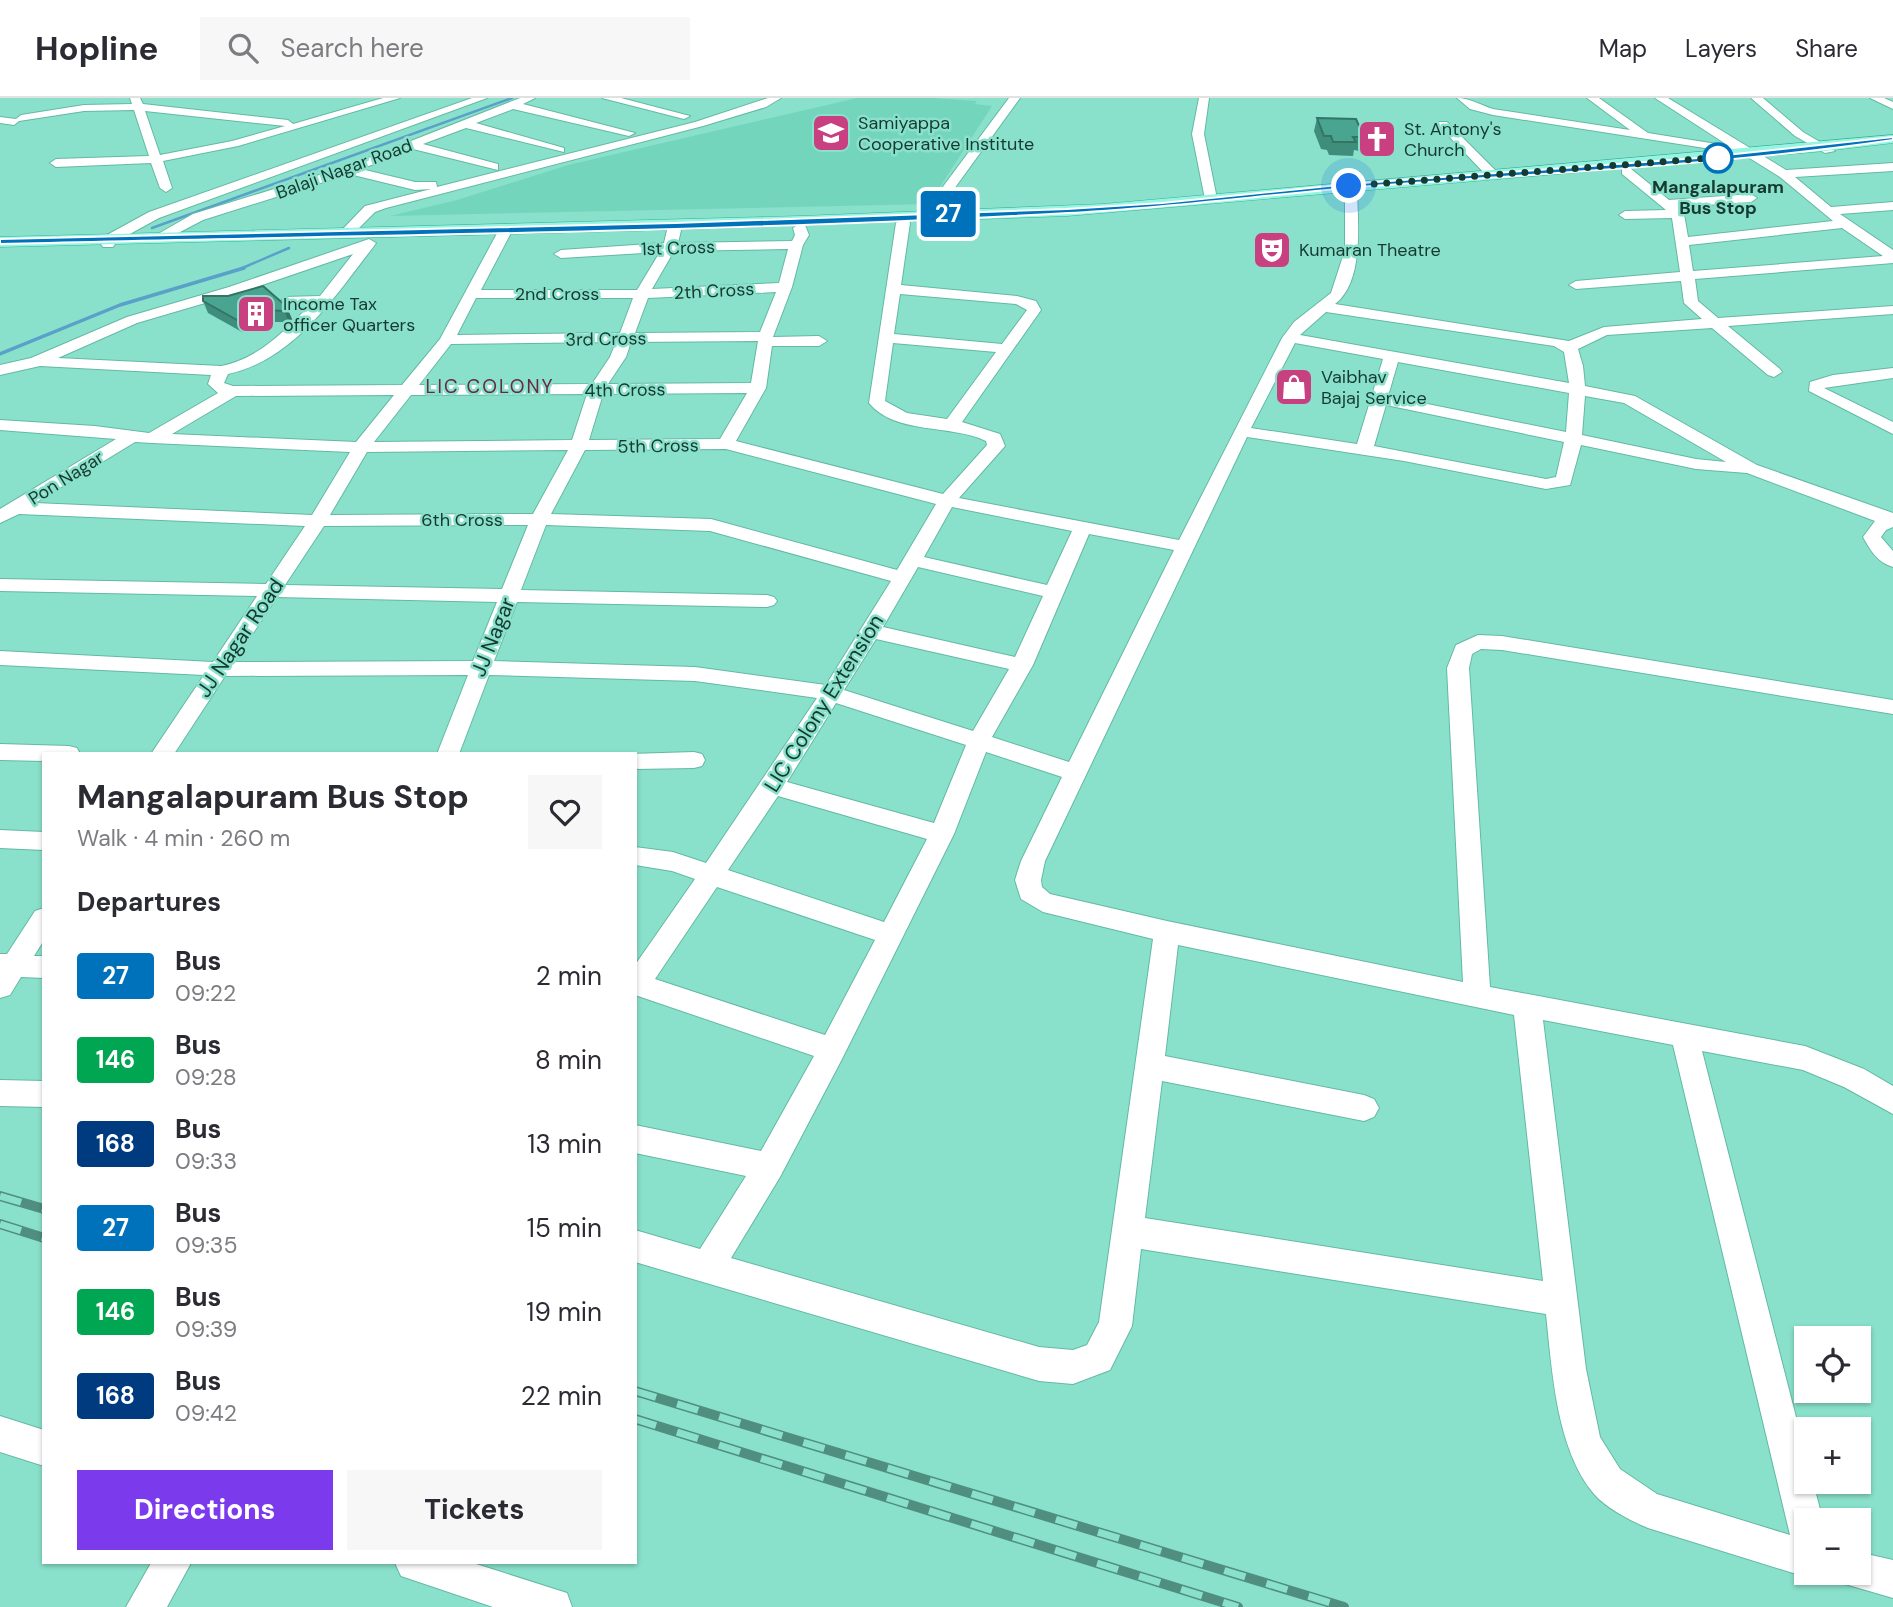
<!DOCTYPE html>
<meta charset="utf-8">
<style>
:root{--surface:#fff;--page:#f7f7f7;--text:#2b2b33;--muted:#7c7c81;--line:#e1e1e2;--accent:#7c3aed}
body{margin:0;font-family:"DM Sans",sans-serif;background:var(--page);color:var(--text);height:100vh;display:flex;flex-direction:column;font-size:26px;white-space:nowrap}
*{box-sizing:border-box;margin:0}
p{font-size:23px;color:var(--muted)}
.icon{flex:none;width:38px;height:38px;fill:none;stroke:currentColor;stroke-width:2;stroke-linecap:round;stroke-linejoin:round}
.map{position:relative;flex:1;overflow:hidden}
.panel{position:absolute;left:42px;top:654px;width:595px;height:812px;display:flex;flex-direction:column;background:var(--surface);border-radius:0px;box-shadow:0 2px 5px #0004}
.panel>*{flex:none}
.badge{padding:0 14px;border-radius:5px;font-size:24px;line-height:46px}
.buttons{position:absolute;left:1794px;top:1228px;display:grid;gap:14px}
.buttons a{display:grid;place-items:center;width:77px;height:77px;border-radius:0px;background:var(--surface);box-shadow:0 2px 5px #0004;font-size:35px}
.you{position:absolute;width:35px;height:35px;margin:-18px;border:5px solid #fff;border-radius:50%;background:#1a73e8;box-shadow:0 0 0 10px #1a73e833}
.map>.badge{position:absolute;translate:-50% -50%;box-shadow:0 0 0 4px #fff}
h2{padding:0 35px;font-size:26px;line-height:63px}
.round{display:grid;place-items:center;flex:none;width:74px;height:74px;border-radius:0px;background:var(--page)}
.head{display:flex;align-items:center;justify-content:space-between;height:119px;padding:0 35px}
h1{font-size:33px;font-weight:700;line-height:52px}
.cta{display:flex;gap:14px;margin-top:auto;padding:14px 35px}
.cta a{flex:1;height:80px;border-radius:0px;background:var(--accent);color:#fff;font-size:28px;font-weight:700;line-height:80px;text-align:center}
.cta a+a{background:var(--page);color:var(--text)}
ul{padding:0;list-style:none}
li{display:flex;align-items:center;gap:21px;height:84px;padding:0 35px}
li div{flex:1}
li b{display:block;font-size:26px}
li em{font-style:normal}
li .badge{min-width:77px;font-weight:700;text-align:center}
header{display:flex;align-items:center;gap:42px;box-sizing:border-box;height:98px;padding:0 35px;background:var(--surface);border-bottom:2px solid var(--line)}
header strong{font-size:33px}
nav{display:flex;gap:38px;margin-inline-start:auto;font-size:24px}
.search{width:490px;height:63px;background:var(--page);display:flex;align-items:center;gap:18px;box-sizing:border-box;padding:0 24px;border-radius:0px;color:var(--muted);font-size:26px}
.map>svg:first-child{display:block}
.built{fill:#74d5bd}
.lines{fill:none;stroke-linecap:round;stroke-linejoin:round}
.stream-far1{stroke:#5aa1ca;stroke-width:2.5}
.stream{stroke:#5aa1ca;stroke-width:3.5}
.minor-casing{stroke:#63b9a4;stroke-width:2}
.major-casing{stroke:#3bb097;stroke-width:1}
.minor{fill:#fff;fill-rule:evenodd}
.major{fill:#96f5e2;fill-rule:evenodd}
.rail-casing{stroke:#508f7f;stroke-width:10}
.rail{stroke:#8ae1cb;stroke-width:7;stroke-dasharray:22;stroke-linecap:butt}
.wall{fill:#3f8e7c}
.shaded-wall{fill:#337465}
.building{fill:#49a590;stroke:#337465;stroke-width:2}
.line{fill:#0072bc;stroke:#fff;stroke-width:2}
.walk{stroke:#153a31;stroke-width:7;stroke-dasharray:0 12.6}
.stop-dot{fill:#fff;stroke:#0072bc;stroke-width:3.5}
.labels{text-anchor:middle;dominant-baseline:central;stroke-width:5;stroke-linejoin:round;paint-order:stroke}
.far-poi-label{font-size:18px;fill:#153a31;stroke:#8ae1cb;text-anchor:start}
.far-street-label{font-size:18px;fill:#153a31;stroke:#8ae1cb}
.far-stop-label{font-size:18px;font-weight:bold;fill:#153a31;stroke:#8ae1cb}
.far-neighbourhood-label{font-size:19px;letter-spacing:2px;fill:#6a2845;stroke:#8ae1cb}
.street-label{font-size:21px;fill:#153a31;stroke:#8ae1cb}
</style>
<header>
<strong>Hopline</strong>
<div class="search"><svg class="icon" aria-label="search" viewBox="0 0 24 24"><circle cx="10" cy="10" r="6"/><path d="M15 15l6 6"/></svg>Search here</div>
<nav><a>Map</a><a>Layers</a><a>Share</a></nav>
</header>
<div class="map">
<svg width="1893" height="1509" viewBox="0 0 1893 1509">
<rect width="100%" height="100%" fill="#8ae1cb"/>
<path class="built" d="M857,0H933L977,3L975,6L992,8L929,106L390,118L457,102L568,67Z"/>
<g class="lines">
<g class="stream-far1">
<path d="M152,130L512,0"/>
<path d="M240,171L289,150"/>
</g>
<path class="stream" d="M0,256L120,207L244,170"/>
<defs>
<g id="minor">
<path d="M130,0H140L143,6L288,22L293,26L383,0H400L238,48L163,63L172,90L166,94L160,90L151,65L56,69L50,65L56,61L149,58L134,12L84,13L19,23L14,27L0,25V19L16,21L21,17L84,7L132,6ZM145,13L285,28L232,43L160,57Z"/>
<path d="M472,0H487L159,120L117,143L113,149H103L101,146L107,137L149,114Z"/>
<path d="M520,0H535L523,6L635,35L629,38L513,11L476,25L564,50V54L466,30L423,46L498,66V72L413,51L361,71L415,84H436L437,89L695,24L768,0H781L766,9L703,28L386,110L375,114L352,137L347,138L340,134L365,108L431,91L415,92L349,76L203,122L163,143L158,144L151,140L193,116L345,69Z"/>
<path d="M602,0H621L690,18L684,21Z"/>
<path d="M1009,0H1020L954,91L944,109L946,124L939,128L934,127L932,109L942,90Z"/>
<path d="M1199,0H1209L1204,36L1217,101L1211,105L1205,101L1192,36Z"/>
<path d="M1457,0C1470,0 1480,7 1493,11L1630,32L1587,0H1599L1648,35L1729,48L1655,0H1668L1786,72L1893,65V73L1795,79L1831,109L1893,104V112L1840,116L1893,152V165L1695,181L1698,203L1718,220L1893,208V216L1728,228L1780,271L1782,274L1774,279L1768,277L1712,230L1607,237L1578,251L1583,268L1585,288L1635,298L1757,367L1893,415V429L1886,432L1881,439L1893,453V469C1878,465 1870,452 1863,439L1875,423L1747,375L1696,371L1581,347L1570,387L1546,391L1404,363L1247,339L1045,763L1041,782L1042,789L1050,796L1167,823L1463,884L1447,570L1456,547L1478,537L1502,538L1893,602V616L1502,552L1481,551L1472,556L1469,570L1490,889L1805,948L1864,971L1893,988V1016L1844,989L1803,972L1702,953L1806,1358V1384H1813L1823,1423H1806V1475H1814L1806,1479L1648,1430C1631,1423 1606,1410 1594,1396C1556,1351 1552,1272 1546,1216L1141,1151L1132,1228L1110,1272L1073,1286L1039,1283L635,1164V1132L700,1151L746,1078L635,1055V1027L761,1053L814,958L635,897V867L695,781L672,773L635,767V749L673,754L706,765L817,600L695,583L489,577L459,656H437L468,577L225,578L174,656H151L204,577L0,567V553L213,564L257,498L0,493V481L266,486L305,428L19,416L0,425V411L116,341L0,332V322L95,328L149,335L218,295L208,286L211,277L40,268L0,277V267L31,260L127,219L229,189L369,141L376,145L374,148C335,198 294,262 228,276L224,285L233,288L402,287L440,241L501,128L506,127L513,131L481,192H637L660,154L561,160L554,156L561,152L664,145L668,128L675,124L682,128L678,145L792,143L795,137L793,130L800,126L805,127L809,137L803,147L792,189L773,239L819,238L827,243L819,248H772L766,290L736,343L943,396L987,347L986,343C951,326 895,337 869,305L896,125L903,121L908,122L910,125L901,187L1017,198L1036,203L1041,212L962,324L1000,336L1005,348L959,400L1179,442L1282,240L1294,224L1331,195L1345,152V85H1353L1357,93C1358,126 1364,184 1335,206L1569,243L1604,229L1702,221L1684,205L1681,183L1576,191L1569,187L1576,183L1680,174L1672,120L1625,121L1619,117L1625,113L1666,112L1622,76V70H1630L1669,102L1751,96L1757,100L1751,104L1678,109L1684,116L1688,139L1833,123L1780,79L1743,56L1493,17L1470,11ZM1842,130L1883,158L1693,173L1689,147ZM788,151L779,185L652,191L674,153ZM353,156L320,198L284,199L282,202L284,205L311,206C284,233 260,260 221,268L58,260L137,225L239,195ZM776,194L760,234L635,235L648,200ZM900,196L1016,206L1027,212L1002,246L894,236ZM476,200H633L620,235L457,237ZM1326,214L1554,248L1564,254L1569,285L1300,237ZM758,243L751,285L608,286L626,259L631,244ZM616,244L610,259L592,286L419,287L451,246ZM893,245L996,254L947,321L907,315L885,303ZM1295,245L1383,261L1357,346L1251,330ZM1398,264L1569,295L1566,334L1388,298ZM747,295L720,341L589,342L603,296ZM587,296L572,342L374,344L411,297ZM394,297L356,344L172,336L236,298ZM1585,298L1624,305L1726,364L1696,361L1582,337ZM1386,307L1564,344L1556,379L1546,381L1374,348ZM135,344L152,345L350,354L312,417L35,405ZM726,351L936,406L897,472L711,421L551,416L585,352ZM568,352L533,416L330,417L367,354ZM952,409L1072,433L1047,487L924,459ZM528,427L502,491L285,487L324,428ZM546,427L710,433L891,483L826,587L695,569L494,563L517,504L767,509L774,507L777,503L774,499L767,497L521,492ZM1089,436L1174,452L1069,664L992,639L1033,567ZM918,469L1043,498L1015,559L883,529ZM277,499L497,504L473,563L234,564ZM876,541L1009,571L973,633L844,592ZM836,605L966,647L934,725L787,684ZM986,654L1062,679L1021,763L1015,782L1021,801L1043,814L1153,841L1099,1224L1087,1247L1073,1252L1039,1249L731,1160L780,1079L842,961L954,736ZM778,698L927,741L884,824L728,772ZM717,789L875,842L825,937L655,881ZM1178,847L1514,917L1543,1183L1145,1120L1162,983L1364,1023L1374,1019L1379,1010L1374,1001L1364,997L1165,958ZM1543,922L1673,947L1790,1437L1657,1396L1620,1371L1600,1339L1586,1271Z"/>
<path d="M1751,0H1763L1803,34L1835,53L1825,55L1795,38Z"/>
<path d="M1870,0H1884L1893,4V11Z"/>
<path d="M1439,24H1447L1497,74V80H1489L1439,28Z"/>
<path d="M1893,270V280L1824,290L1893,324V336L1809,293L1810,284L1833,277Z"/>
<path d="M0,646L69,648L77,650L80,656H44V663L0,662Z"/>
<path d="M694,654L702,656L705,662L702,668L694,670L635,671V656H630Z"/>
<path d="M0,732L44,734V752L0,750Z"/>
<path d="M44,810V842L34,858H44V880L21,879L10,897L0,900V856H7L35,813Z"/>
<path d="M0,982L44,983V1009L0,1008Z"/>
<path d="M0,1318L44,1332V1368L0,1354Z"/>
<path d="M1858,1454L1893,1462V1500L1845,1486L1840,1475H1858Z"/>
<path d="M151,1465H191L167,1509H126Z"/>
<path d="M395,1465H473L567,1495L572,1509H493L401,1478Z"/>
</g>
<path id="major" d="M1893,37V45L1825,53L1067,118L667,132L0,149V139L801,118L1103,106Z"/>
</defs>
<use href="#minor" class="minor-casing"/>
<use href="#major" class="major-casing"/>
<use href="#minor" class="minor"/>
<use href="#major" class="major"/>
<defs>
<g id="rail">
<path d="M0,1098L44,1111"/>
<path d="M0,1126L44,1140"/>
<path d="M635,1293L1344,1509"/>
<path d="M635,1321L1238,1509"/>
</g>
</defs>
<use href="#rail" class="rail-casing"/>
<use href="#rail" class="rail"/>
</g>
<g class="wall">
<path d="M1317,20L1364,39L1360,53L1354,52L1353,58L1329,57L1327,52L1321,51L1314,33Z"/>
<path d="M263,188L292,221L289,224H273L242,234L208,215L203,203L228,198Z"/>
</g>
<g class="shaded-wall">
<path d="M287,209L292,221L289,224L284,213Z"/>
<path d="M267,212L273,224L242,234L237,222Z"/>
</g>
<g class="building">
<path d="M1317,20L1356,21L1364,39H1353L1356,44H1333L1331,38H1324Z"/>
<path d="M263,188L287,209L284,213L267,212L237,222L203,203V198H228Z"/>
</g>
<path class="line" d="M1893,39V42C1722,67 1547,75 1372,88C1271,96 1170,110 1068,115C713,135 356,137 0,146V141L675,125L1067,111L1162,105L1349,86L1698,60Z"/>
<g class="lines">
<path class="walk" d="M1349,88L1724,59L1718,60"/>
</g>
<defs>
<symbol id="university-square" viewBox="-11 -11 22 22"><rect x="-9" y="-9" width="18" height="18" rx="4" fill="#c8407f" stroke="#8ae1cb"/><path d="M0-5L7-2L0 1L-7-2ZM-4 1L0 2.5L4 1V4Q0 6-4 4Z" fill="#fff"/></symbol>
<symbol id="church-square" viewBox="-11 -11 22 22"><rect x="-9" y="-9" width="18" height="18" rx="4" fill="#c8407f" stroke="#8ae1cb"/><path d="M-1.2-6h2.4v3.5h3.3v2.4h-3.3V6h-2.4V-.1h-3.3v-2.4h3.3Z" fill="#fff"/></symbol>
<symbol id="theatre-square" viewBox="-11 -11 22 22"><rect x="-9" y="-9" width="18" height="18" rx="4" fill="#c8407f" stroke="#8ae1cb"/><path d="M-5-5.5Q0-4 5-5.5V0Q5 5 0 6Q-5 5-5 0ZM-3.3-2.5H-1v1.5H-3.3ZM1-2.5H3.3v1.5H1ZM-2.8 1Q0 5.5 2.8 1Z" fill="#fff"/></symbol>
<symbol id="building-square" viewBox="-11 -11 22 22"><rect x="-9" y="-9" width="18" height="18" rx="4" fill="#c8407f" stroke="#8ae1cb"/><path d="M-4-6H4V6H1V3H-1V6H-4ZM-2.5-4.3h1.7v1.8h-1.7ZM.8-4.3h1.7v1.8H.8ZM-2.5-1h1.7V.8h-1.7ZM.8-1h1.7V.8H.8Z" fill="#fff"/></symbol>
<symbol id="shop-square" viewBox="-11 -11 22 22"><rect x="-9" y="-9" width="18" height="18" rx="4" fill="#c8407f" stroke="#8ae1cb"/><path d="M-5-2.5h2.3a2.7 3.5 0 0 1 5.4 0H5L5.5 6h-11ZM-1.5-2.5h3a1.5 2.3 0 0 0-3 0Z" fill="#fff"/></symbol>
</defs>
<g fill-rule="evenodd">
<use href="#university-square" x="809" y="13" width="44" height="44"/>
<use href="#church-square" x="1355" y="19" width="44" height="44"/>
<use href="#theatre-square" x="1250" y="130" width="44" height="44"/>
<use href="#building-square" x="234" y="194" width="44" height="44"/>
<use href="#shop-square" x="1272" y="267" width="44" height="44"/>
</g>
<circle class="stop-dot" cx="1718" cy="60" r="14"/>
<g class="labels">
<g class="far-poi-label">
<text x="858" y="25">Samiyappa<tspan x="858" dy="21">Cooperative Institute</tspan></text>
<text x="1404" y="31">St. Antony's<tspan x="1404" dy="21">Church</tspan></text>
<text x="1299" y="152">Kumaran Theatre</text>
<text x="283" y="206">Income Tax<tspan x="283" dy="21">officer Quarters</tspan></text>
<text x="1321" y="279">Vaibhav<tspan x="1321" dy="21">Bajaj Service</tspan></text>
</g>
<g class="far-street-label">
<text transform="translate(344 71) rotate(-20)">Balaji Nagar Road</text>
<text transform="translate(678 150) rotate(-2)">1st Cross</text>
<text transform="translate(714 193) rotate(-3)">2th Cross</text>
<text x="557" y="196">2nd Cross</text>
<text transform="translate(606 241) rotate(-1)">3rd Cross</text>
<text transform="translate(625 292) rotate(-1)">4th Cross</text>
<text transform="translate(658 348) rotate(-1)">5th Cross</text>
<text transform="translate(66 380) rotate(-32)">Pon Nagar</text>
<text x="462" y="422">6th Cross</text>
</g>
<g class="far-stop-label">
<text x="1718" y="89">Mangalapuram<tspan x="1718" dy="21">Bus Stop</tspan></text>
</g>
<g class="far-neighbourhood-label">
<text x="490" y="288">LIC COLONY</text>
</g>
<g class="street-label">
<text transform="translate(493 539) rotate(-68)">JJ Nagar</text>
<text transform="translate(240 540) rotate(-56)">JJ Nagar Road</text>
<text transform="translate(824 605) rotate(-58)">LIC Colony Extension</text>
</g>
</g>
</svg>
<div class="buttons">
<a><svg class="icon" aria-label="locate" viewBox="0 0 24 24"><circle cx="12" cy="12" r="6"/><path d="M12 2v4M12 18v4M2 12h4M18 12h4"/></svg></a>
<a>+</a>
<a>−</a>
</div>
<div class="you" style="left:1349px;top:88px"></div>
<b class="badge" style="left:948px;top:116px;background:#0072bc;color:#fff">27</b>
<section class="panel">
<div class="head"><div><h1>Mangalapuram Bus Stop</h1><p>Walk · 4 min · 260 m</p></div><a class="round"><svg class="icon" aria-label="heart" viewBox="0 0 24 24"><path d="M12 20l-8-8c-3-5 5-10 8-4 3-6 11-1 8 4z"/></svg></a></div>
<h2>Departures</h2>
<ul>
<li><span class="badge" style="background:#0072bc;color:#fff">27</span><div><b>Bus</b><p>09:22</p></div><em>2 min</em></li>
<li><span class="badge" style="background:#00a651;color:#fff">146</span><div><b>Bus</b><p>09:28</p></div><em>8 min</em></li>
<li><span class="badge" style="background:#003b80;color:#fff">168</span><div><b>Bus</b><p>09:33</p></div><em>13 min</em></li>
<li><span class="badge" style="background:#0072bc;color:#fff">27</span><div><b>Bus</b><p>09:35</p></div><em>15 min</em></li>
<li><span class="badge" style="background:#00a651;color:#fff">146</span><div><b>Bus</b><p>09:39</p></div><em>19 min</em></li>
<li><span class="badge" style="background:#003b80;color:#fff">168</span><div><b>Bus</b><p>09:42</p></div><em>22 min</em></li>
</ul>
<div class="cta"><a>Directions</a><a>Tickets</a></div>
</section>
</div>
